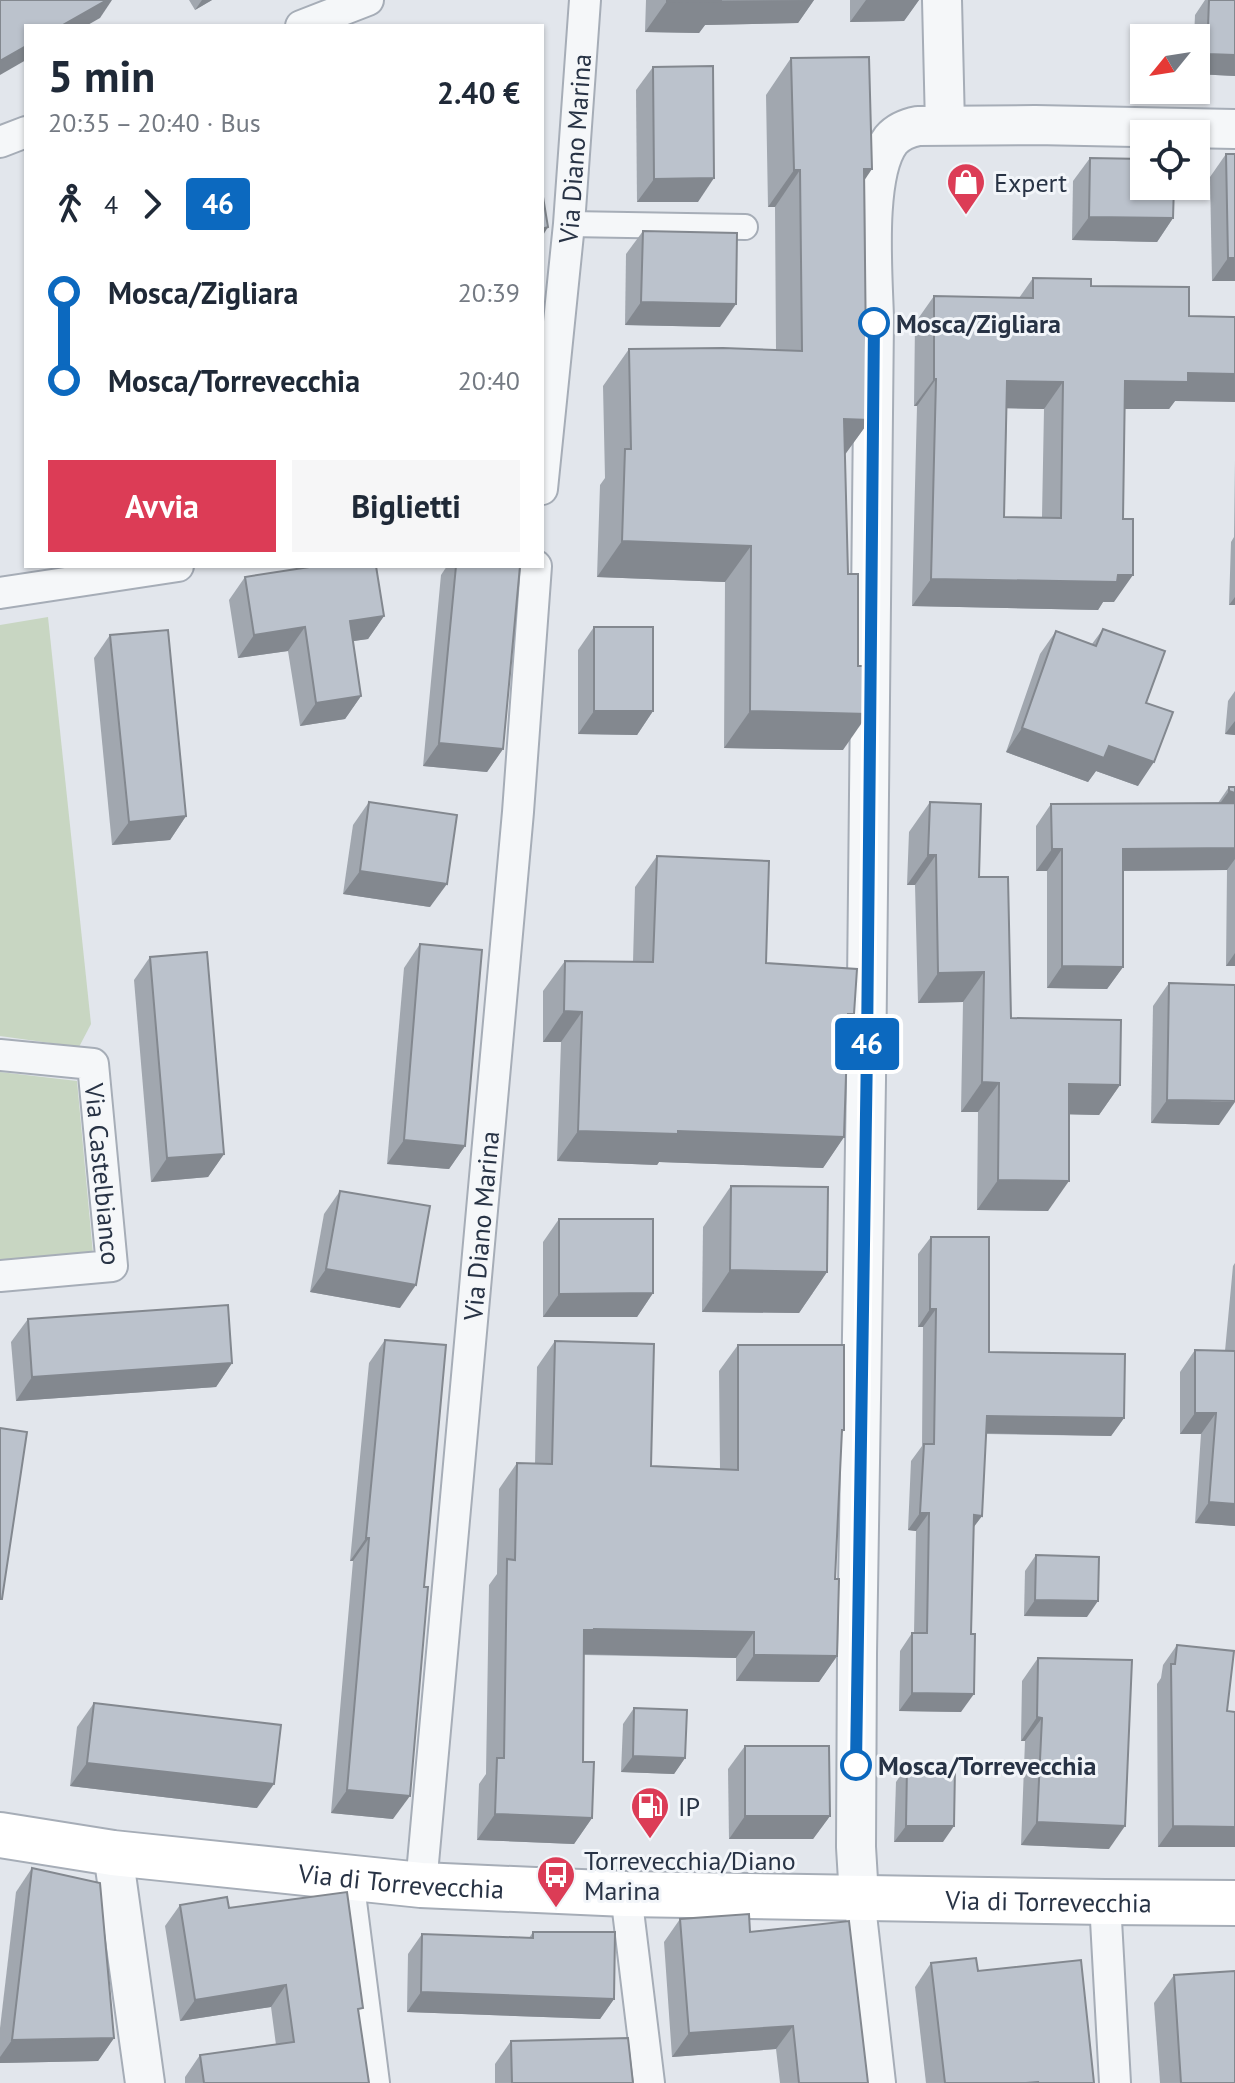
<!DOCTYPE html>
<html lang="it">
<meta charset="utf-8">
<style>
:root{--surface:#fff;--page:#f6f6f7;--text:#1f2937;--muted:#747a83;--accent:#dc3c56}
body{margin:0;font-family:"PT Sans",sans-serif;background:var(--page);color:var(--text);height:100vh;display:flex;flex-direction:column;font-size:30px;white-space:nowrap}
*{box-sizing:border-box;margin:0}
p{font-size:26px;color:var(--muted)}
.icon{flex:none;width:44px;height:44px;fill:none;stroke:currentColor;stroke-width:2;stroke-linecap:round;stroke-linejoin:round}
.map{position:relative;flex:1;overflow:hidden}
.drawer{position:absolute;left:24px;top:24px;width:520px;height:544px;display:flex;flex-direction:column;background:var(--surface);border-radius:0px;box-shadow:0 2px 6px #0004}
.drawer>*{flex:none}
.badge{padding:0 16px;border-radius:6px;font-size:28px;line-height:52px}
.needle{width:52px;rotate:240deg}
.buttons{position:absolute;left:1130px;top:24px;display:grid;gap:16px}
.buttons a{display:grid;place-items:center;width:80px;height:80px;border-radius:0px;background:var(--surface);box-shadow:0 2px 6px #0004;font-size:40px}
.map>.badge{position:absolute;translate:-50% -50%;box-shadow:0 0 0 4px #fff}
.legs{display:flex;align-items:center;gap:12px;height:88px;padding:0 24px;font-size:26px}
.legs p{margin-inline-start:auto}
.head{display:flex;align-items:center;justify-content:space-between;height:136px;padding:0 24px}
h1{font-size:44px;font-weight:700;line-height:60px}
.button{display:flex;gap:16px;margin-top:auto;padding:16px 24px}
.button a{flex:1;height:92px;border-radius:0px;background:var(--accent);color:#fff;font-size:32px;font-weight:700;line-height:92px;text-align:center}
.button a+a{background:var(--page);color:var(--text)}
ul{padding:0 24px;list-style:none}
li{display:flex;align-items:center;gap:28px;height:88px;font-size:30px}
li i{display:grid;place-items:center;width:12px;height:100%;margin:0 10px;background:currentColor}
li i::after{content:'';width:20px;height:20px;margin:-10px;border:6px solid;border-radius:50%;background:var(--surface)}
li p{margin-inline-start:auto}
li:first-child i{background:linear-gradient(#0000 50%,currentColor 0)}
li:last-child i{background:linear-gradient(currentColor 50%,#0000 0)}
.map>svg:first-child{display:block}
.green{fill:#c8d6c2}
.lines{fill:none;stroke-linecap:round;stroke-linejoin:round}
.pedestrian-casing{stroke:#a6adb7;stroke-width:28}
.minor-casing{stroke:#a6adb7;stroke-width:34}
.tertiary-casing{stroke:#a6adb7;stroke-width:42}
.secondary-casing{stroke:#a6adb7;stroke-width:48}
.pedestrian{stroke:#f5f7f9;stroke-width:24}
.minor{stroke:#f5f7f9;stroke-width:30}
.tertiary{stroke:#f5f7f9;stroke-width:38}
.secondary{stroke:#fff;stroke-width:44}
.wall{fill:#a1a7af;fill-rule:evenodd}
.shaded-wall{fill:#83888f}
.building{fill:#bbc2cc;stroke:#83888f;stroke-width:2;fill-rule:evenodd}
.line-1-casing{stroke:#fff;stroke-width:18}
.line-1{stroke:#0c69bf;stroke-width:12}
.stop-1-dot{fill:#fff;stroke:#0c69bf;stroke-width:4}
.labels{text-anchor:middle;dominant-baseline:central;stroke-width:6;stroke-linejoin:round;paint-order:stroke}
.street-label{font-size:26px;fill:#283345;stroke:#f2f5f9}
.poi-label{font-size:26px;fill:#283345;stroke:#f2f5f9;text-anchor:start}
.stop-label{font-size:26px;font-weight:bold;fill:#283345;stroke:#f2f5f9;text-anchor:start}
</style>
<div class="map">
<svg width="1235" height="2083" viewBox="0 0 1235 2083">
<rect width="100%" height="100%" fill="#e2e6ec"/>
<g class="green">
<path d="M48,617L91,1024L79,1047L0,1036V625Z"/>
<path d="M0,1072L77,1081L93,1254L0,1260Z"/>
</g>
<g class="lines">
<defs>
<path id="pedestrian" d="M569,224L745,227"/>
<g id="minor">
<path d="M301,26L368,0"/>
<path d="M0,142L26,132"/>
<path id="s1" d="M542,489L569,224L585,0"/>
<path d="M0,593L178,566"/>
<path id="s2" d="M0,1055L93,1064L112,1266L0,1276"/>
<path d="M348,1878L374,2083"/>
<path id="s3" d="M421,1885L518,812L536,566"/>
<path d="M626,1894L649,2083"/>
<path d="M859,1897L880,2083"/>
<path d="M1105,1902L1115,2083"/>
</g>
<g id="tertiary">
<path d="M942,0L945,125"/>
<path d="M113,1853L145,2083"/>
<path d="M859,1897L856,1847L857,1654L866,1080L874,319C873,275 864,175 891,140C898,132 907,128 918,126L1035,125L1235,129"/>
</g>
<g id="secondary">
<path id="s4" d="M0,1835L113,1853L421,1885L626,1894L1105,1902L1235,1903"/>
</g>
</defs>
<use href="#pedestrian" class="pedestrian-casing"/>
<use href="#minor" class="minor-casing"/>
<use href="#tertiary" class="tertiary-casing"/>
<use href="#secondary" class="secondary-casing"/>
<use href="#pedestrian" class="pedestrian"/>
<use href="#minor" class="minor"/>
<use href="#tertiary" class="tertiary"/>
<use href="#secondary" class="secondary"/>
</g>
<g class="wall">
<path d="M189,0H212L195,10Z"/>
<path d="M646,0H814L798,23L705,25L699,33L645,32Z"/>
<path d="M850,0H919L904,21L850,22Z"/>
<path d="M1205,0H1235V76L1196,74V38H1194L1195,15Z"/>
<path d="M791,58L865,180L866,353L870,420L845,454L843,750L724,748L725,582L597,577L600,485L605,478L603,386L629,349L776,350L775,207H768L766,95Z"/>
<path d="M653,67L698,202H637L636,90Z"/>
<path d="M1226,154H1235V281H1212L1210,177Z"/>
<path d="M1090,158L1173,218L1157,242L1072,240L1073,181Z"/>
<path d="M643,231L720,327L625,325L626,254Z"/>
<path d="M1033,278L1091,286L1175,401L1169,409H1125L1114,602H1103L1098,610L912,606L917,406H914L915,323L934,296L1019,298ZM1007,408L1044,409L1042,517H1004Z"/>
<path d="M1235,460V605H1229L1231,542L1234,537Z"/>
<path d="M447,566H520L503,749L487,772L423,766L441,575Z"/>
<path d="M245,577L384,616L368,639L353,641L361,696L345,719L300,726L288,651L238,658L229,600Z"/>
<path d="M594,627L653,711L637,735L578,734V650Z"/>
<path d="M1103,629L1146,703L1138,786L1096,771L1088,782L1006,752L1040,654L1056,631L1092,644Z"/>
<path d="M110,635L186,816L170,840L112,845L94,658Z"/>
<path d="M1235,691V735L1225,734L1228,701Z"/>
<path d="M1229,787H1235V966H1226L1227,870L1123,871V967L1107,989L1047,988V871H1036V826L1051,804L1218,803Z"/>
<path d="M369,802L430,907L343,894L353,825Z"/>
<path d="M930,802L979,877L1011,1018L1120,1085L1099,1115L1069,1114L1048,1211L977,1210L978,1112H961L963,1002L918,1003L915,885H907L909,832Z"/>
<path d="M657,856L766,963L854,1014L848,1023L844,1137L823,1168L659,1162L657,1165L557,1161L561,1042H543V991L565,961L633,962L635,887Z"/>
<path d="M420,944L465,1146L449,1169L387,1164L404,968Z"/>
<path d="M150,957L224,1154L208,1177L151,1182L134,980Z"/>
<path d="M1169,983L1219,1125L1151,1123L1153,1006Z"/>
<path d="M731,1186L827,1272L799,1313L702,1312L703,1227Z"/>
<path d="M340,1191L400,1308L310,1292L324,1214Z"/>
<path d="M559,1219L653,1293L637,1317H543V1242Z"/>
<path d="M931,1237L989,1352L1124,1418L1111,1436L986,1434L982,1516L973,1528L961,1712L899,1711L900,1651L912,1633H914L916,1531L908,1530L911,1461L922,1446L923,1327H918V1254Z"/>
<path d="M1235,1263V1526L1195,1523L1201,1434H1180V1372L1195,1350L1225,1351L1233,1266Z"/>
<path d="M28,1319L232,1363L216,1387L16,1401L11,1342Z"/>
<path d="M385,1340L393,1819L331,1813L353,1561H350L369,1363Z"/>
<path d="M555,1341L651,1466L720,1469L719,1371L738,1345L844,1430L842,1433L835,1579L837,1656L819,1682L736,1681V1658L584,1655L583,1762L592,1818L574,1844L477,1840L479,1784L486,1774L489,1585L497,1574L499,1489L517,1463L535,1464L537,1367Z"/>
<path d="M1036,1555L1087,1617L1024,1616L1025,1571Z"/>
<path d="M1177,1645L1227,1711L1235,1712V1847H1158L1157,1684L1161,1678L1163,1665Z"/>
<path d="M1038,1658L1109,1849L1021,1845L1025,1741H1021L1022,1681Z"/>
<path d="M94,1703L257,1808L70,1786L77,1727Z"/>
<path d="M634,1708L685,1758L674,1774L621,1772L623,1724Z"/>
<path d="M745,1746L830,1816L813,1839H729L728,1769Z"/>
<path d="M907,1766L943,1842H894L896,1782Z"/>
<path d="M32,1868L114,2038L98,2061L0,2063V2028L16,1892Z"/>
<path d="M180,1905L229,1908L359,2014L369,2083H185V2077L200,2055L276,2045L271,2007L180,2021L165,1926Z"/>
<path d="M680,1919L750,1932L868,2083H780L776,2049L672,2057L664,1942Z"/>
<path d="M533,1932L614,1999L600,2019L407,2012L408,1954L422,1934L529,1938Z"/>
<path d="M931,1963L978,1971L1094,2083H926L915,1987Z"/>
<path d="M1174,1975L1235,2083H1160L1154,2003Z"/>
<path d="M511,2041L633,2083H495V2064Z"/>
</g>
<g class="shaded-wall">
<path d="M107,0H112L100,18L86,26H61Z"/>
<path d="M202,0H212L195,10Z"/>
<path d="M814,0L798,23L705,25L699,33L645,32L667,1Z"/>
<path d="M866,0H919L904,21L850,22Z"/>
<path d="M26,46V60L0,75V61Z"/>
<path d="M1207,54L1235,55V76L1196,74V70Z"/>
<path d="M864,169H872L847,206Z"/>
<path d="M794,170H800L775,207H768Z"/>
<path d="M714,178L698,202H637L654,179Z"/>
<path d="M1089,217L1173,218L1157,242L1072,240Z"/>
<path d="M548,227L542,237V229Z"/>
<path d="M1228,258H1235V281H1212Z"/>
<path d="M641,302L736,304L720,327L625,325Z"/>
<path d="M1188,373L1235,374V402L1175,401L1169,409H1106L1125,381Z"/>
<path d="M934,379H936L917,406H914Z"/>
<path d="M1007,381L1063,382L1044,409L988,408Z"/>
<path d="M844,419L870,420L844,456Z"/>
<path d="M622,541L751,546L725,582L597,577Z"/>
<path d="M1118,575H1133L1114,602H1103L1098,610L912,606L931,579Z"/>
<path d="M1235,597V605H1229Z"/>
<path d="M384,616L368,639L333,644L350,621Z"/>
<path d="M305,627L288,651L238,658L254,635Z"/>
<path d="M361,696L345,719L300,726L316,703Z"/>
<path d="M594,711H653L637,735L578,734Z"/>
<path d="M750,711L868,714L843,750L724,748Z"/>
<path d="M1235,721V735L1225,734Z"/>
<path d="M1022,728L1109,746L1154,762L1138,786L1096,771L1088,782L1006,752Z"/>
<path d="M439,743L503,749L487,772L423,766Z"/>
<path d="M1229,791L1235,793V820L1213,813Z"/>
<path d="M186,816L170,840L112,845L129,822Z"/>
<path d="M1235,848V859L1227,870L1108,871L1123,849Z"/>
<path d="M1052,849H1062L1047,871H1036Z"/>
<path d="M928,855H936L915,885H907Z"/>
<path d="M360,871L447,884L430,907L343,894Z"/>
<path d="M1235,953V966H1226Z"/>
<path d="M1062,966L1123,967L1107,989L1047,988Z"/>
<path d="M984,972L963,1002L918,1003L938,973Z"/>
<path d="M564,1011L582,1012L561,1042H543Z"/>
<path d="M982,1082L999,1083L978,1112H961Z"/>
<path d="M1069,1084L1120,1085L1099,1115L1048,1114Z"/>
<path d="M1167,1100L1235,1102L1219,1125L1151,1123Z"/>
<path d="M578,1131H678L844,1137L823,1168L659,1162L657,1165L557,1161Z"/>
<path d="M404,1140L465,1146L449,1169L387,1164Z"/>
<path d="M224,1154L208,1177L151,1182L167,1158Z"/>
<path d="M998,1180L1069,1181L1048,1211L977,1210Z"/>
<path d="M326,1269L416,1285L400,1308L310,1292Z"/>
<path d="M730,1270L827,1272L799,1313L702,1312Z"/>
<path d="M653,1293L637,1317H543L559,1294Z"/>
<path d="M930,1309H936L923,1327H918Z"/>
<path d="M232,1363L216,1387L16,1401L32,1377Z"/>
<path d="M1195,1413H1216L1201,1434H1180Z"/>
<path d="M987,1416L1124,1418L1111,1436L974,1433Z"/>
<path d="M1209,1502L1235,1504V1526L1195,1523Z"/>
<path d="M920,1513H929L916,1531L908,1530Z"/>
<path d="M974,1515L982,1516L969,1533Z"/>
<path d="M366,1538H369L353,1561H350Z"/>
<path d="M1035,1600L1098,1601L1087,1617L1024,1616Z"/>
<path d="M594,1629L754,1632L736,1658L577,1654L584,1630Z"/>
<path d="M754,1655L837,1656L819,1682L736,1681Z"/>
<path d="M912,1693L974,1694L961,1712L899,1711Z"/>
<path d="M1037,1717L1042,1718L1025,1741H1021Z"/>
<path d="M633,1756L685,1758L674,1774L621,1772Z"/>
<path d="M87,1763L274,1784L257,1808L70,1786Z"/>
<path d="M347,1790L410,1796L393,1819L331,1813Z"/>
<path d="M495,1814L592,1818L574,1844L477,1840Z"/>
<path d="M745,1816H830L813,1839H729Z"/>
<path d="M1037,1822L1125,1826L1109,1849L1021,1845Z"/>
<path d="M906,1826H954L943,1842H894Z"/>
<path d="M1173,1826L1235,1827V1847H1158Z"/>
<path d="M286,1985L271,2007L180,2021L195,2000Z"/>
<path d="M421,1992L614,1999L600,2019L407,2012Z"/>
<path d="M793,2026L776,2049L672,2057L689,2033Z"/>
<path d="M114,2038L98,2061L0,2063V2057L12,2040Z"/>
</g>
<g class="building">
<path d="M0,0H107L61,26H26V46L0,61Z"/>
<path d="M667,0H721V2L667,1Z"/>
<path d="M1209,0H1235V55L1207,54Z"/>
<path d="M869,57L872,169H864L866,353H871L870,420L844,419L848,574H858V666H869L868,714L750,711L751,546L622,541L625,449H631L629,349L723,348L802,351L800,170H794L791,58Z"/>
<path d="M713,66L714,178L654,179L653,67Z"/>
<path d="M1226,154H1235V258H1228Z"/>
<path d="M1090,158L1144,159V186H1174L1173,218L1089,217Z"/>
<path d="M542,191L548,227L542,229Z"/>
<path d="M643,231L737,233L736,304L641,302Z"/>
<path d="M1033,278L1091,279V286L1189,287V316L1235,317V374L1188,373V382L1125,381L1123,519H1133V575H1118L1117,582L931,579L936,379H934V296L1033,298ZM1007,381L1063,382L1061,518L1004,517Z"/>
<path d="M316,566H376L384,616L350,621L361,696L316,703L305,627L254,635L245,577Z"/>
<path d="M456,566H520L503,749L439,743Z"/>
<rect x="594" y="627" width="59" height="84"/>
<path d="M1103,629L1165,651L1146,703L1173,712L1154,762L1109,746L1104,758L1022,728L1056,631L1096,646Z"/>
<path d="M168,630L186,816L129,822L110,635Z"/>
<path d="M1229,787H1235V793L1229,791Z"/>
<path d="M369,802L457,815L447,884L360,871Z"/>
<path d="M930,802L981,804L979,877H1008L1011,1018L1121,1020L1120,1085L1069,1084V1181L998,1180L999,1083L982,1082L984,972L938,973L936,855H928Z"/>
<path d="M1235,803V848L1123,849V967L1062,966V849H1052L1051,804Z"/>
<path d="M657,856L769,861L766,963L857,969L854,1014H848L844,1137L678,1131V1134L578,1131L582,1012L564,1011L565,961L653,962Z"/>
<path d="M420,944L482,950L465,1146L404,1140Z"/>
<path d="M207,952L224,1154L167,1158L150,957Z"/>
<path d="M1169,983L1235,985V1101L1167,1100Z"/>
<path d="M731,1186L828,1187L827,1272L730,1270Z"/>
<path d="M340,1191L430,1206L416,1285L326,1269Z"/>
<path d="M559,1219H653V1293L559,1294Z"/>
<path d="M931,1237H989V1352L1125,1354L1124,1418L987,1416L982,1516L974,1515L971,1634H975L974,1694L912,1693V1633H927L929,1513H920L924,1444H934L936,1309H930Z"/>
<path d="M228,1305L232,1363L32,1377L28,1319Z"/>
<path d="M385,1340L446,1345L424,1587H428L410,1796L347,1790L369,1538H366Z"/>
<path d="M555,1341L654,1344L651,1466L738,1470V1345H844V1430H842L835,1579H839L837,1656L754,1655V1632L594,1629V1630H584L583,1762H594L592,1818L495,1814L497,1758H504L507,1559L515,1560L517,1463L552,1464Z"/>
<path d="M1195,1350L1235,1351V1504L1209,1502L1216,1413H1195Z"/>
<path d="M0,1428L27,1432L2,1599H0Z"/>
<path d="M1036,1555L1099,1557L1098,1601L1035,1600Z"/>
<path d="M1177,1645L1234,1651L1227,1711L1235,1712V1827L1173,1826L1171,1664H1175Z"/>
<path d="M1038,1658L1132,1660L1125,1826L1037,1822L1042,1718L1037,1717Z"/>
<path d="M94,1703L281,1725L274,1784L87,1763Z"/>
<path d="M634,1708L687,1710L685,1758L633,1756Z"/>
<path d="M745,1746H829L830,1816H745Z"/>
<path d="M907,1766L955,1767L954,1826H906Z"/>
<path d="M32,1868L100,1883L114,2038L12,2040Z"/>
<path d="M347,1892L363,2008L358,2009L369,2083H204L200,2055L294,2042L286,1985L195,2000L180,1905L227,1897L229,1908Z"/>
<path d="M749,1914L750,1932L849,1921L868,2083H799L793,2026L689,2033L680,1919Z"/>
<path d="M533,1932H615L614,1999L421,1992L422,1934L533,1938Z"/>
<path d="M976,1958L978,1971L1081,1960L1094,2083H1038V2082L1026,2083H945L931,1963Z"/>
<path d="M1235,1971V2083H1181L1174,1975Z"/>
<path d="M628,2038L633,2083H512L511,2041Z"/>
</g>
<g class="lines">
<defs>
<path id="line-1" d="M856,1765L867,1049L874,323"/>
</defs>
<use href="#line-1" class="line-1-casing"/>
<use href="#line-1" class="line-1"/>
</g>
<defs>
<symbol id="shop-pin" viewBox="-11 -11 22 30"><path d="M0 17L-7.5 6A9.5 9.5 0 1 1 7.5 6Z" fill="#dc3c56" stroke="#f2f5f9"/><path d="M-5-2.5h2.3a2.7 3.5 0 0 1 5.4 0H5L5.5 6h-11ZM-1.5-2.5h3a1.5 2.3 0 0 0-3 0Z" fill="#fff"/></symbol>
<symbol id="fuel-pin" viewBox="-11 -11 22 30"><path d="M0 17L-7.5 6A9.5 9.5 0 1 1 7.5 6Z" fill="#dc3c56" stroke="#f2f5f9"/><path d="M-5.5-6h7V0h2V4h1.3V-2.5L3-4.5l.8-.8L6-3V5H2.5V1h-1V6h-7ZM-4.2-4.7v3.2H.2V-4.7Z" fill="#fff"/></symbol>
<symbol id="bus-pin" viewBox="-11 -11 22 30"><path d="M0 17L-7.5 6A9.5 9.5 0 1 1 7.5 6Z" fill="#dc3c56" stroke="#f2f5f9"/><path d="M-5-6H5V4H4V6H2V4H-2V6H-4V4H-5ZM-3.5-4V0h7V-4ZM-3.5 1.2v1.5H-2V1.2ZM2 1.2v1.5H3.5V1.2Z" fill="#fff"/></symbol>
</defs>
<g fill-rule="evenodd">
<use href="#shop-pin" x="944" y="160" width="44" height="60"/>
<use href="#fuel-pin" x="628" y="1784" width="44" height="60"/>
<use href="#bus-pin" x="534" y="1853" width="44" height="60"/>
</g>
<g class="stop-1-dot">
<circle cx="874" cy="323" r="14"/>
<circle cx="856" cy="1765" r="14"/>
</g>
<g class="labels">
<g class="street-label">
<text stroke="none"><textPath href="#s1" startOffset="342">Via Diano Marina</textPath></text>
<text stroke="none"><textPath href="#s2" startOffset="204">Via Castelbianco</textPath></text>
<text stroke="none"><textPath href="#s3" startOffset="662">Via Diano Marina</textPath></text>
<text stroke="none"><textPath href="#s4" startOffset="404">Via di Torrevecchia</textPath></text>
<text stroke="none"><textPath href="#s4" startOffset="1052">Via di Torrevecchia</textPath></text>
</g>
<g class="poi-label">
<text x="994" y="182">Expert</text>
<text x="678" y="1806">IP</text>
<text x="584" y="1860">Torrevecchia/Diano<tspan x="584" dy="30">Marina</tspan></text>
</g>
<g class="stop-label">
<text x="896" y="323">Mosca/Zigliara</text>
<text x="878" y="1765">Mosca/Torrevecchia</text>
</g>
</g>
</svg>
<div class="buttons">
<a><svg class="needle" viewBox="-14 -14 28 28"><path d="M0-13l5 13h-10z" fill="#e53935"/><path d="M0 13l5-13h-10z" fill="#747a83"/></svg></a>
<a><svg class="icon" aria-label="locate" viewBox="0 0 24 24"><circle cx="12" cy="12" r="6"/><path d="M12 2v4M12 18v4M2 12h4M18 12h4"/></svg></a>
</div>
<b class="badge" style="left:867px;top:1044px;background:#0c69bf;color:#fff">46</b>
<section class="drawer">
<div class="head"><div><h1>5 min</h1><p>20:35 – 20:40 · Bus</p></div><b>2.40 €</b></div>
<div class="legs"><svg class="icon" aria-label="walk" viewBox="0 0 24 24"><circle cx="13" cy="4" r="2"/><path d="M13 8l-2 6 4 7M11 14l-3 7M7 12l3-4h3l4 4"/></svg>4<svg class="icon" aria-label="forward" viewBox="0 0 24 24"><path d="M9 5l7 7-7 7"/></svg><b class="badge" style="background:#0c69bf;color:#fff">46</b></div>
<ul>
<li><i style="color:#0c69bf"></i><b>Mosca/Zigliara</b><p>20:39</p></li>
<li><i style="color:#0c69bf"></i><b>Mosca/Torrevecchia</b><p>20:40</p></li>
</ul>
<div class="button"><a>Avvia</a><a>Biglietti</a></div>
</section>
</div>
